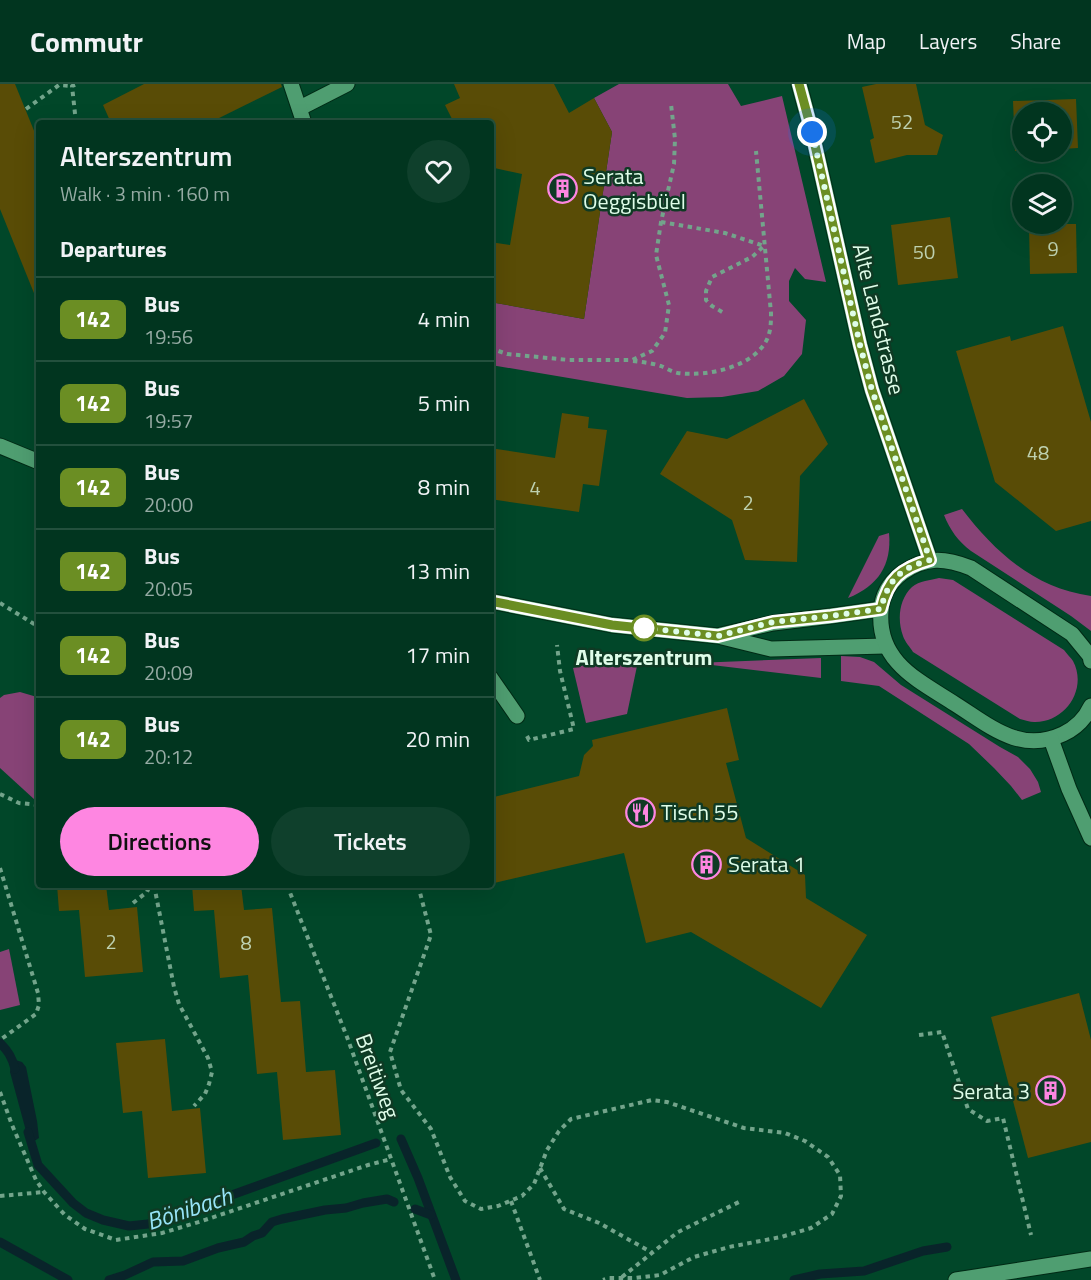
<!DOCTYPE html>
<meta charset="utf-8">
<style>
:root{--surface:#01351f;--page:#0f402c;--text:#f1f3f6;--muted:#96aba4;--line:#23503d;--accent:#fe86e1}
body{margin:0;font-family:"Titillium Web",sans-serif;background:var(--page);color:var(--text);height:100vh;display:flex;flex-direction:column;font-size:22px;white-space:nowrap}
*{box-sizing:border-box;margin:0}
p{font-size:20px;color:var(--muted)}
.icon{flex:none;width:33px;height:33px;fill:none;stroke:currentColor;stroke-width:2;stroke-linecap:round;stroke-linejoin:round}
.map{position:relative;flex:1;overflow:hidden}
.side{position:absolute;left:36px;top:36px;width:458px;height:768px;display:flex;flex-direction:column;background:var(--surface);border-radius:6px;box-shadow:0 6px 24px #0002,0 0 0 2px var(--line)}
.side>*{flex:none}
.badge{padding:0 12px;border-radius:9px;font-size:21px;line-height:39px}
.tools{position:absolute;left:1012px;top:18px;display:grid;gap:12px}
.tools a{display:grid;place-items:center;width:60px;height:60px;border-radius:50%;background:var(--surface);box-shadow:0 6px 24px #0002,0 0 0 2px var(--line);font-size:30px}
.you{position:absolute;width:30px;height:30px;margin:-15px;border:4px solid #fff;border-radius:50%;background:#1a73e8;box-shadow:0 0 0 9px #1a73e833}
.map>.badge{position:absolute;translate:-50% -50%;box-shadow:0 0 0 3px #fff}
h2{padding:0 24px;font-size:22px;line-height:54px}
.round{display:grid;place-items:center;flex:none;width:63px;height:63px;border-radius:32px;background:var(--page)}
.headline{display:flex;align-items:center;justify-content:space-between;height:102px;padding:0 24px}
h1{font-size:28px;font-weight:600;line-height:45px}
.action{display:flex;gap:12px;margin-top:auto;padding:12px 24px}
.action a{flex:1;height:69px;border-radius:36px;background:var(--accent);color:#111;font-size:24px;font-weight:600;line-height:69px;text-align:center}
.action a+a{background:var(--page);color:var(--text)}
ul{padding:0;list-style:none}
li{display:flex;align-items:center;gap:18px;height:84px;padding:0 24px;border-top:2px solid var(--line)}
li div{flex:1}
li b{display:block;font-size:22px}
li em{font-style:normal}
li .badge{min-width:66px;font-weight:700;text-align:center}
header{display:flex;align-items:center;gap:36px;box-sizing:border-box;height:84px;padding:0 30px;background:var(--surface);border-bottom:2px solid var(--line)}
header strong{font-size:28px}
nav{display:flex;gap:33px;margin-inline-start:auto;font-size:21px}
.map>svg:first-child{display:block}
.green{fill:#874376}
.water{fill:#09242a}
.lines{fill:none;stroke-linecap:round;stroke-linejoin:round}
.stream{stroke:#09242a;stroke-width:9}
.building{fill:#594c06}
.service-casing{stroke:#002a15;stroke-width:17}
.minor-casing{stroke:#002a15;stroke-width:17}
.tertiary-casing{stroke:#002a15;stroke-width:17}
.secondary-casing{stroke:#002a15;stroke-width:17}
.path{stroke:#73a48b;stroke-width:4;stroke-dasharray:4.5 4.5;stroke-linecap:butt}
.service{stroke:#4f9e71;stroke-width:15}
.minor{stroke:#4f9e71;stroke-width:15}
.tertiary{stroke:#4f9e71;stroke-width:15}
.secondary{stroke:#4f9e71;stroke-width:15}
.line-casing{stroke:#fff;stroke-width:14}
.line{stroke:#6b8e23;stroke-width:9}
.walk{stroke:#dffde9;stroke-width:6;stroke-dasharray:0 10.8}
.stop-dot{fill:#fff;stroke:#6b8e23;stroke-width:3}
.labels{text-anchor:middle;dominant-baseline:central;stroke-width:5;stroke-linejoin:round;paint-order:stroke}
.number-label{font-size:20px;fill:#bed1b0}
.poi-label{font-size:22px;fill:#dffde9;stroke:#0f3a24;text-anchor:start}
.street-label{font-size:22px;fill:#dffde9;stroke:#0f3a24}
.stop-label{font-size:22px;font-weight:bold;fill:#dffde9;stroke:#0f3a24}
.water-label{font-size:24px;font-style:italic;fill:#97e3f7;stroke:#0f3a24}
</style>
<header>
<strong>Commutr</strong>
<nav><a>Map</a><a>Layers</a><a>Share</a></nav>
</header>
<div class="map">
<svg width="1091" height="1196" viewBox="0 0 1091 1196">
<rect width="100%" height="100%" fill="#014729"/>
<g class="green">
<path d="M619,0H728L741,22L782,12L826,198L805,195L795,184L789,197V217L806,236L802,270L784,292L758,307L722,313L687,314L491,281L490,218L584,235L612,48L594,14Z"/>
<path d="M962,425C995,468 1034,504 1091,512V547L1071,532L971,467C958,457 950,446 944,431Z"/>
<path d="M889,449C892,481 878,502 848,514L879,452Z"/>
<path d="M939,494L953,496L1064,566C1067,570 1071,574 1073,577C1088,605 1065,639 1034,638C1030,638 1025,636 1020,635L913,568C910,563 905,558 903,552C897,536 899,515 912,503C919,497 931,496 939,494Z"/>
<path d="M841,572L860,573L874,578L901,601L1000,663L1018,673L1030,685L1038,698L1041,708L1022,716L1011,702L994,684L969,660L879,602L841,597Z"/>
<path d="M821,574V594L695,579Z"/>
<path d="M593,579L637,582L627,630L586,639L573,584Z"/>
<path d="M20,608L37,613L39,615V716H35L0,684V614L4,611Z"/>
<path d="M9,865L20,921L0,926V868Z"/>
</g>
<path class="water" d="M12,975L22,978L26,983L37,1037L39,1054L31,1059L29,1058L10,988Z"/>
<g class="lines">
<g class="stream">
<path d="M0,959C8,967 12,973 15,985"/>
<path d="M28,1048L38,1081L73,1119L86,1129L103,1136L129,1142L148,1140L168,1134L376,1059"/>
<path d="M401,1055L418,1094L456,1196"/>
<path d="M415,1125L431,1131"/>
<path d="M0,1158L68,1196"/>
<path d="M109,1196L125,1191L153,1178L183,1177L218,1164L244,1158L253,1152L262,1149L272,1138L282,1135L325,1126L346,1124L363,1119L387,1115L394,1118"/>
<path d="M794,1196L820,1190L864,1187L923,1167L947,1163"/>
</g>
</g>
<g class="building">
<path d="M0,0H15L39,59V218L38,219L0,125Z"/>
<path d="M144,0H281L282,3L209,39H111L103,21Z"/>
<path d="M454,0H554L569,29L594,14L612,48L584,235L490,218V158L510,161L522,90L490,83V39H454L445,21L460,14Z"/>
<path d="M876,0H916L925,41L943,51L937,71H907L875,79L870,56L874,54L862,3Z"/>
<path d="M1076,15L1078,64L1062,65V28H1023V67H1015L1013,17Z"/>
<path d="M950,133L958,194L898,201L891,141Z"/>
<path d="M1029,140H1076L1077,189L1030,190Z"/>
<path d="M1063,242L1091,338V437L1056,447L995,398L956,267L1010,252L1011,257Z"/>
<path d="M804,315L828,360L800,392L797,478L745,476L732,436L660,390L687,347L727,355Z"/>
<path d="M562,329L589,333L588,344L607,346L599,402L583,400L579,428L490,415V364L555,374Z"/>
<path d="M727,624L739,676L726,679L746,754L805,791L806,814L867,851L821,924L691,848L646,859L624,769L490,800V714L579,692L584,671L593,662L592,656Z"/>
<path d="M57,801H106L109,826L137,823L143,888L85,893L79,826L59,827Z"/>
<path d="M192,801H241L244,826L272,824L281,918L300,917L306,988L335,986L341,1051L283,1056L277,988L257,990L248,891L220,894L214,826L194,827Z"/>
<path d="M1079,909L1091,956V1058L1028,1074L991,933Z"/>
<path d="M165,955L172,1027L200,1024L206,1089L148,1094L142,1027L123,1029L116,959Z"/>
</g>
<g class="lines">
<defs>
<g id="service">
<path d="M300,24L347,0"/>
<path d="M490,593L517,632"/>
</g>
<g id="minor">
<path d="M291,0L304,39"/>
<path d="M956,1196L1091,1175"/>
</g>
<path id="tertiary" d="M799,0L812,48L860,261L872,306L930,476"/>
<g id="secondary">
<path d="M0,362L39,378"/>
<path d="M490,517L612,541L718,552L771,565L885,562"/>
<path d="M721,551L773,539L831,532L881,525"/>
<path d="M1091,577L1090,572L1072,550L971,484C945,474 926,472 902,489C890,498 882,511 881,527C877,578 918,596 955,620C990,642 1020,670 1063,650C1076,644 1085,635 1091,622"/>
<path d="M1051,655L1069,705L1091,754"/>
</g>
</defs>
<use href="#service" class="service-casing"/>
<use href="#minor" class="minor-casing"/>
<use href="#tertiary" class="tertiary-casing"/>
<use href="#secondary" class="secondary-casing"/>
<g class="path">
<path d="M26,25L59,1L72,2"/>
<path d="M382,36L384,39"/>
<path d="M76,39L72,2L77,0"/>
<path d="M661,138L725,149L764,162L752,173L712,193L706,207V216L712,222L724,229"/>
<path d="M490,264L507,270L569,276H632L652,267L665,249L669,221L656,171L661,138L674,80L675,55L671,20"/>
<path d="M633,277C642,278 652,279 661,282C666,284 672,288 678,289C707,293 756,283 768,253C771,245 771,237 771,229L756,67"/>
<path d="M0,519L39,543"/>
<path d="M527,652L529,656L574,645L560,587L557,561"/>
<path d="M0,710L19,719L39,721"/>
<path d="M0,784L38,909L39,921L36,930L0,956"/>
<path d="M154,801L174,903L179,920L208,974L212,988L209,1000L205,1010L194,1022"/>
<path d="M287,801L347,953L435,1196"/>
<path d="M418,801L431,851L390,968L401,1006L431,1045L450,1093L465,1117L481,1125L498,1122L522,1112L534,1100L547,1066L559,1047L571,1035L652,1016L667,1018L744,1044L785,1049L805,1057L828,1073L840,1091L841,1112L832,1130L811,1144L781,1153L729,1163L694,1173L660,1191L635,1194H609L603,1196"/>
<path d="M133,819L147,808L150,801"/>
<path d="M919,951L942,948L968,1025L987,1037L1003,1034L1031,1151"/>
<path d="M0,1008L12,1041L36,1096L44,1108L65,1131L85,1145L116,1156L162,1149L202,1137L368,1081L391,1075"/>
<path d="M540,1084L564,1125L599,1139L651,1168"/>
<path d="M0,1112L44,1108"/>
<path d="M511,1117L540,1196"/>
<path d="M622,1193L678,1148L739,1118"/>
</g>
<use href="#service" class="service"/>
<use href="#minor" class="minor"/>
<use href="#tertiary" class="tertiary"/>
<use href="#secondary" class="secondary"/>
</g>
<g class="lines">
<defs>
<path id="line" d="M490,517L612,541L718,552L773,538L831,532L881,525C888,495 901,484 930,476L872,306L860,261L812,48L799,0"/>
</defs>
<use href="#line" class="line-casing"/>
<use href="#line" class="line"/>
<path class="walk" d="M644,544L718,552L773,538L831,532L881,525C888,495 901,484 930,476L872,306L860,261L812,48"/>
</g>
<defs>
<symbol id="building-ring" viewBox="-11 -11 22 22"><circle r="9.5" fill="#0f3a24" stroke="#fe86e1" stroke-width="1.5"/><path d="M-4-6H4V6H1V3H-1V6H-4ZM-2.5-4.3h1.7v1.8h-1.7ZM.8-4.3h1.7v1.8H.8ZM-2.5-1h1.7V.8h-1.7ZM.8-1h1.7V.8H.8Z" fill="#fe86e1"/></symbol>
<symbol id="restaurant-ring" viewBox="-11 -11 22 22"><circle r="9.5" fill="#0f3a24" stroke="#fe86e1" stroke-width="1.5"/><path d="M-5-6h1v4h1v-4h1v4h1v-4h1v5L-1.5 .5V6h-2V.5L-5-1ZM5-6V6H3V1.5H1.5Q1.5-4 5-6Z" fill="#fe86e1"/></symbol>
</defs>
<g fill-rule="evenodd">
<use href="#building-ring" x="546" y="88" width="33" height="33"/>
<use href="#restaurant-ring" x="624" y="712" width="33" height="33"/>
<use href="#building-ring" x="690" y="764" width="33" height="33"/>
<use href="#building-ring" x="1034" y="990" width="33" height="33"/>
</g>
<circle class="stop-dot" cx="644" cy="544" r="12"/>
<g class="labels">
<g class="number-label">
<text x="902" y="37">52</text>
<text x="1053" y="164">9</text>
<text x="924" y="167">50</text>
<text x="1038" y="368">48</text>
<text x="535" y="403">4</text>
<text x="748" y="418">2</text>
<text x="111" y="857">2</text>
<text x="246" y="858">8</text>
</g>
<g class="poi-label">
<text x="583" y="92">Serata<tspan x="583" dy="25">Oeggisbüel</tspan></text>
<text x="661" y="728">Tisch 55</text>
<text x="728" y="780">Serata 1</text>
<text x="1030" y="1007" text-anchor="end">Serata 3</text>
</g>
<g class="street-label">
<text transform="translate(879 235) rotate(76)">Alte Landstrasse</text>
<text transform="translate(378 992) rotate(70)">Breitiweg</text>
</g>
<g class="stop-label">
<text x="644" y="573">Alterszentrum</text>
</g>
<g class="water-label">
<text transform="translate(189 1124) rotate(-18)">Bönibach</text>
</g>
</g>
</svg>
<div class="tools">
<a><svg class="icon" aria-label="locate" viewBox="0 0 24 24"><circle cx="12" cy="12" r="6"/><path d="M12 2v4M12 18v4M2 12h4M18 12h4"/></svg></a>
<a><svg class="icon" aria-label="layers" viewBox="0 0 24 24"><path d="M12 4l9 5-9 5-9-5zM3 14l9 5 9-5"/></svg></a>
</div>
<div class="you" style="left:812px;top:48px"></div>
<section class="side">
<div class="headline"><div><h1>Alterszentrum</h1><p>Walk · 3 min · 160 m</p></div><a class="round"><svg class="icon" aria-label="heart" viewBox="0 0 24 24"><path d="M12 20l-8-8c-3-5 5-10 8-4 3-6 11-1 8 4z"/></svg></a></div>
<h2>Departures</h2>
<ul>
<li><span class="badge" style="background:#6b8e23;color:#fff">142</span><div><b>Bus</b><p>19:56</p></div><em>4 min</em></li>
<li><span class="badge" style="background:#6b8e23;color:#fff">142</span><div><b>Bus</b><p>19:57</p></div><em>5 min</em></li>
<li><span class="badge" style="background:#6b8e23;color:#fff">142</span><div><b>Bus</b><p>20:00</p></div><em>8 min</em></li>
<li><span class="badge" style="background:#6b8e23;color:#fff">142</span><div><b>Bus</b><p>20:05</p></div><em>13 min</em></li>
<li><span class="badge" style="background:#6b8e23;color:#fff">142</span><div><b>Bus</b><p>20:09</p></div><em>17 min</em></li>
<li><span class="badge" style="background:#6b8e23;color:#fff">142</span><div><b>Bus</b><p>20:12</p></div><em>20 min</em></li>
</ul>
<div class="action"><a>Directions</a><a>Tickets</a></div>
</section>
</div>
